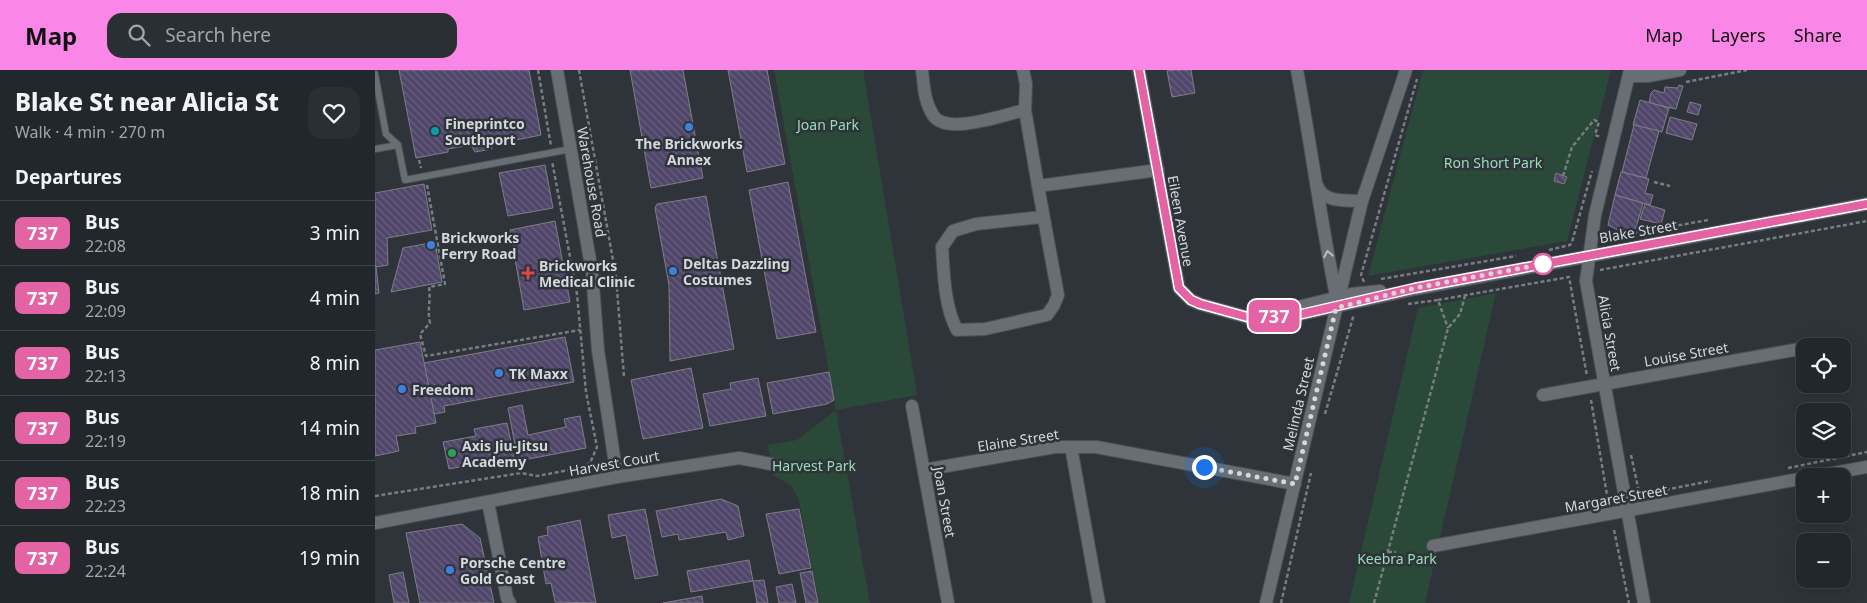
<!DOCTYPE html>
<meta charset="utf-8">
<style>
:root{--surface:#22272b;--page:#2a2f33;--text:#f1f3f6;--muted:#a2a5a9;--line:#3f4447;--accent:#fa87e7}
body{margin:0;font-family:"Noto Sans",sans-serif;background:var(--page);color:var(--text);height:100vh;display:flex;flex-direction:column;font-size:19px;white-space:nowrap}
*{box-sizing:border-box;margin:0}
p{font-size:16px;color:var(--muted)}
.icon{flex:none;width:28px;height:28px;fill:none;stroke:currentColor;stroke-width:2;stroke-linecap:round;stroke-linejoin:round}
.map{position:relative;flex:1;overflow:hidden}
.side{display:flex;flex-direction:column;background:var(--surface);width:375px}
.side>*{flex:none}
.badge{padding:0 10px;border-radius:8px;font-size:18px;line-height:32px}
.buttons{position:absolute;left:1421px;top:268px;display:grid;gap:10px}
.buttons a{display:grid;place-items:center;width:55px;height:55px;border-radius:10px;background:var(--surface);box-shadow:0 5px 20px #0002,0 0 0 1px var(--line);font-size:25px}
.you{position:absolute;width:25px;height:25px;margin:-12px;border:4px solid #fff;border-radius:50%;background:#1a73e8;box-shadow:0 0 0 8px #1a73e833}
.map>.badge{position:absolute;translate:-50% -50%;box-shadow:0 0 0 2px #fff}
h2{padding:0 15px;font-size:19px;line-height:45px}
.round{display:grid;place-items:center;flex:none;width:52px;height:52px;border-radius:15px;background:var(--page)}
.headline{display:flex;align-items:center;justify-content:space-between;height:85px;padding:0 15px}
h1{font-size:24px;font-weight:800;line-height:38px}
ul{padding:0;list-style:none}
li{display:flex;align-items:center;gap:15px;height:65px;padding:0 15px;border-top:1px solid var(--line)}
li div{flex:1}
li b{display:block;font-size:19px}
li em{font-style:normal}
li .badge{min-width:55px;font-weight:700;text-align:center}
header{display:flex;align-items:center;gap:30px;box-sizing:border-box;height:70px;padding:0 25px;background:var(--accent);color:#111}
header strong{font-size:24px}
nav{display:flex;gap:28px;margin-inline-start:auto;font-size:18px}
.search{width:350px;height:45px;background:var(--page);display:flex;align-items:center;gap:12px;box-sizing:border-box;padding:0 18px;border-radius:15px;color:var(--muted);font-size:19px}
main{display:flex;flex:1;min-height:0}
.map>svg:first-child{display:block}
.green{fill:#2a4938}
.building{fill:url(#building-back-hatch);stroke:#7f7d85}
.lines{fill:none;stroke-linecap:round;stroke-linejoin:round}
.lane-casing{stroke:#4c5054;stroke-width:8}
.street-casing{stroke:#4c5054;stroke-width:14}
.path{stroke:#787d81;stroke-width:2.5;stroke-dasharray:4 2.5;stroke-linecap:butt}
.lane{stroke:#686e74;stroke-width:6}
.street{stroke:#686e74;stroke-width:12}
.oneway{stroke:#b9bdc1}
.line-casing{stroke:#fff;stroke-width:11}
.line{stroke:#e463a4;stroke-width:8}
.walk{stroke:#d4d7db;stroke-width:5;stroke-dasharray:0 9}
.shop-dot{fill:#3f7fe0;stroke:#2e3439;stroke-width:2}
.culture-dot{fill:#0f9aa8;stroke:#2e3439;stroke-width:2}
.stop-dot{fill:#fff;stroke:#e463a4;stroke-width:2.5}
.health-dot{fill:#e0444e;stroke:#2e3439;stroke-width:2}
.leisure-dot{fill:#2e9e5b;stroke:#2e3439;stroke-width:2}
.labels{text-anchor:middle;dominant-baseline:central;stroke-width:5;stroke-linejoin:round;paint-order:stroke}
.poi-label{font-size:14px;font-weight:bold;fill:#d4d7db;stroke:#2e3439;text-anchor:start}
.park-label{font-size:14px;fill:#97deb6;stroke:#2e3439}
.street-label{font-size:14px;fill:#d4d7db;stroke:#2e3439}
</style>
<header>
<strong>Map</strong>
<div class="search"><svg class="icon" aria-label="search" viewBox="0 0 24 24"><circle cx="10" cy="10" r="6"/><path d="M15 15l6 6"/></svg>Search here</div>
<nav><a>Map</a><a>Layers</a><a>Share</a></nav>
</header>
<main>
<section class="side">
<div class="headline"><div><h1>Blake St near Alicia St</h1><p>Walk · 4 min · 270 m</p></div><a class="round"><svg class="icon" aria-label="heart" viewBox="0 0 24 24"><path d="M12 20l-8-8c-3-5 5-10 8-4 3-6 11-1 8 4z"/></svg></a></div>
<h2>Departures</h2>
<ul>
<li><span class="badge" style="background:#e463a4;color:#fff">737</span><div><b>Bus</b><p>22:08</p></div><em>3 min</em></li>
<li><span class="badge" style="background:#e463a4;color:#fff">737</span><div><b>Bus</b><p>22:09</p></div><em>4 min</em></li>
<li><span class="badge" style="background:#e463a4;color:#fff">737</span><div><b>Bus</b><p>22:13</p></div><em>8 min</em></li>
<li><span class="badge" style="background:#e463a4;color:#fff">737</span><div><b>Bus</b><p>22:19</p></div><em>14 min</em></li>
<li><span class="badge" style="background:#e463a4;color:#fff">737</span><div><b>Bus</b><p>22:23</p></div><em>18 min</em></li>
<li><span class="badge" style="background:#e463a4;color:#fff">737</span><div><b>Bus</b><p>22:24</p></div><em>19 min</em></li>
</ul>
</section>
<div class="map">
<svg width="1492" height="533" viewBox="0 0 1492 533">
<defs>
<pattern id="building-back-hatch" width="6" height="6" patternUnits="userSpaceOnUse" patternTransform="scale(1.25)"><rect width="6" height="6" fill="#50466a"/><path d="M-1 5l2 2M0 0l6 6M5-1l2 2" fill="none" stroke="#68607f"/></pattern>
</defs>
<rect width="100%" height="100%" fill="#2e3439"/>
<g class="green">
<path d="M399,0H488L542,325L461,340L495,533H444L424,431L416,415L399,406L393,375L422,370L461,340Z"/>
<path d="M1048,0H1236L1192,171L993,206Z"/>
<path d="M1121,223L1050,533H974L1043,238Z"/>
</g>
<g class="building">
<path d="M24,0H154L166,65L116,75L117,79L100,82L96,75L73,79V82L41,88Z"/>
<path d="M255,0H308L328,108L276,118Z"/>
<path d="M353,0H392L410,94L372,102Z"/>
<path d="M798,0H816L820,23L797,27L792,1Z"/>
<path d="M1304,15L1308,16L1301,39L1274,33L1276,23L1279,20L1289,23L1290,17L1303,18Z"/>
<path d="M1265,30L1294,38L1287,62L1258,55Z"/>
<path d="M1315,32L1326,35L1323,45L1312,42Z"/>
<path d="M1295,47L1322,54L1317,70L1291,63Z"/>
<path d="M1259,55L1284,61L1271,108L1247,102Z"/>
<path d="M170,95L178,138L133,146L124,103Z"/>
<path d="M1246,102L1274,109L1270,123L1278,125L1275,135L1240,125Z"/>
<path d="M1181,103L1192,107L1189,114L1179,111Z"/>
<path d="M413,112L441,262L402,269L374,120Z"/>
<path d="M49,114L57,160L12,168L13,195L1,197L4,223L0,224V123Z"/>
<path d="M1240,125L1268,133L1261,158L1245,161L1233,155Z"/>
<path d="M331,126L359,279L295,291L294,215L280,138L282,134Z"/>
<path d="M1270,134L1290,140L1286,154L1265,149Z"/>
<path d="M180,151L195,232L149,240L135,160Z"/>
<path d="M60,172L67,212L16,222L28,178Z"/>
<path d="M190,267L199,312L69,336L70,342L59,344L49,293Z"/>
<path d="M45,272L61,353L40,357L41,363L21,366L24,381L0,386V280Z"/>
<path d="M316,298L328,358L268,369L256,310Z"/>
<path d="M454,302L459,330L452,334L398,344L392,313Z"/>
<path d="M383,308L391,346L335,356L328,324L356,319L355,313Z"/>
<path d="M147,335L153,365L191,357L189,349L205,346L211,378L143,391L133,338Z"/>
<path d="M132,353L139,387L74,399L68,372L101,366L99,359Z"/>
<path d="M346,429L363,436L369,466L353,470L351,462L304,470L303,464L287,467L281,441Z"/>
<path d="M270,439L283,505L260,509L251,465L237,468L233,445Z"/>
<path d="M424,439L436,498L404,504L391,444Z"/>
<path d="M205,450L221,533L180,532L176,513L171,514L163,467L173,465L172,457Z"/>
<path d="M87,454L105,468L119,533H45L31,463Z"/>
<path d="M374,490L378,511L316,522L312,501Z"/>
<path d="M437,501L443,533H431L425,503Z"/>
<path d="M28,502L34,533H19L14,505Z"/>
<path d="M389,510L393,533H382L378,511Z"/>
<path d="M417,514L421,533H404L401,517Z"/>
<path d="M327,526L328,533H288Z"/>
</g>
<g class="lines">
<defs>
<g id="lane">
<path d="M0,4L11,64L23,75L30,110L196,79"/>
<path d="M0,79L23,75"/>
</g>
<g id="street">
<path d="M182,0L217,202L223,280L242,407"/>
<path d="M547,0C549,16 549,31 558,45C570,66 629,45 650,40"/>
<path d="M648,0L651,14L650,40L663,116L783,100"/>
<path d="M764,0L804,218L816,230L825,234L875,248L927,244L1040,219L1492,134"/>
<path d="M922,0C936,76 946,151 961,226"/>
<path d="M1255,0L1220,145L1211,211L1269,533"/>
<path d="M1254,6H1273L1305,0"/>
<path d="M663,116L683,225L679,235L672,245L610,259L582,260C569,235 569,205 567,177L578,161L601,154L667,147"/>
<path d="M943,117C949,133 972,130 987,131"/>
<path d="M915,239L976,224L1005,221"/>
<path d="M1438,276L1451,274"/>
<path d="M1168,325L1430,278"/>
<path d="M537,336L573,533"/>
<path d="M696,377L724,533"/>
<path d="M549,400L680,377H721L920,414"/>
<path d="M1442,406L1492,397"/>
<path d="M113,432L132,528L135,533"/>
<path d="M0,453L242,407L364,388L396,394"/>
<path d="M1058,476L1430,408"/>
<path d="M891,533L987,131L1031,0"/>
</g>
</defs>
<use href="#lane" class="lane-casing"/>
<use href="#street" class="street-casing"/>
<g class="path">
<path d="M163,0L176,76"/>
<path d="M204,0L241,207L249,307"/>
<path d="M1311,12L1372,0"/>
<path d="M44,90L46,98"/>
<path d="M1188,106L1197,77L1219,50L1224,52L1220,65L1226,67"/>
<path d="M1279,112L1295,116"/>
<path d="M52,115L70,214L54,217C56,230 52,240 55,253L45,264L51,286L205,260"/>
<path d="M1233,168L1333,150"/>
<path d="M1174,180L1195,175L1197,172L1217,101"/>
<path d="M1225,200L1492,151"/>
<path d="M1006,209L1141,186"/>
<path d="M989,212L986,205L1042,9"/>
<path d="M1063,230L1194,207L1212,306"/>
<path d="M1033,234L1063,230L1073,258"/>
<path d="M1216,330L1233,431"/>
<path d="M950,344L979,244"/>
<path d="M1256,385L1264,422L1274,423L1336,411"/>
<path d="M1413,398L1492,382"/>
<path d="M0,426L146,403L162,406L205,398L215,393L222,377L211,322L202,224L177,91"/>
<path d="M1239,460L1254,533"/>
<path d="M1013,482H1021"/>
<path d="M906,533L936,403"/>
<path d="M999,533L1073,258L1085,244L1090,226"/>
</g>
<use href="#lane" class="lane"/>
<use href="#street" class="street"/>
</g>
<defs><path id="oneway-chevron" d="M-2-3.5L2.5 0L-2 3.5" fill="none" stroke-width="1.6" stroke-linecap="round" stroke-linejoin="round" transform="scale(1.25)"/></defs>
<use class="oneway" href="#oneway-chevron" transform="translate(953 184) rotate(-101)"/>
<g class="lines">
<defs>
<path id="line" d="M764,0L804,218L816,230L825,234L876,248L927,244L1040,218L1492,134"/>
</defs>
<use href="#line" class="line-casing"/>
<use href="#line" class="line"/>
<path class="walk" d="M829,397L920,414L961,238L1040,218L1168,194"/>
</g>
<g class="shop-dot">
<circle cx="314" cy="57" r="5"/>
<circle cx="56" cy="175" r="5"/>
<circle cx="298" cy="201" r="5"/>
<circle cx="124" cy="303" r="5"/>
<circle cx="27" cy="319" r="5"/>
<circle cx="75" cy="500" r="5"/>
</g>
<circle class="culture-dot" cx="60" cy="61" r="5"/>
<circle class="stop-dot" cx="1168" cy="194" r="10"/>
<path class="health-dot" d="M150.5 195.5h5v5h5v5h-5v5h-5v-5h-5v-5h5z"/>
<circle class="leisure-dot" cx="77" cy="383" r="5"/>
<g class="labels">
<g class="poi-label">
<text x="70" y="53">Fineprintco<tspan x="70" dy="16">Southport</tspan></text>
<text x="314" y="73" text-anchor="middle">The Brickworks<tspan x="314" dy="16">Annex</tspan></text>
<text x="66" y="167">Brickworks<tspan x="66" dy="16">Ferry Road</tspan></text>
<text x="308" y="193">Deltas Dazzling<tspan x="308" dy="16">Costumes</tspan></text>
<text x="164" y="195">Brickworks<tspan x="164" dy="16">Medical Clinic</tspan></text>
<text x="134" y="303">TK Maxx</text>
<text x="37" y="319">Freedom</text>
<text x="87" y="375">Axis Jiu-Jitsu<tspan x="87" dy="16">Academy</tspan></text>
<text x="85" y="492">Porsche Centre<tspan x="85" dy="16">Gold Coast</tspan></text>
</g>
<g class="park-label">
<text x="453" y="54">Joan Park</text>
<text x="1118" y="92">Ron Short Park</text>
<text x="439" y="395">Harvest Park</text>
<text x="1022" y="488">Keebra Park</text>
</g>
<g class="street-label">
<text transform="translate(217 112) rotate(80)">Warehouse Road</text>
<text transform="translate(806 151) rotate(80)">Eileen Avenue</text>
<text transform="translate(1263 161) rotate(-10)">Blake Street</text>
<text transform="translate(1235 263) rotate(80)">Alicia Street</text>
<text transform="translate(1311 284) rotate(-10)">Louise Street</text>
<text transform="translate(923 334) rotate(-77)">Melinda Street</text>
<text transform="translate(643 370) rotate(-9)">Elaine Street</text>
<text transform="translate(239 393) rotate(-10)">Harvest Court</text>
<text transform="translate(1241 428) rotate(-10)">Margaret Street</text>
<text transform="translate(570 432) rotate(80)">Joan Street</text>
</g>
</g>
</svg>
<div class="buttons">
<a><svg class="icon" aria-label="locate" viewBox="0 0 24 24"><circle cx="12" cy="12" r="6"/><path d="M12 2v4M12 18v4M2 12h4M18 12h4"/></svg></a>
<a><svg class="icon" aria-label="layers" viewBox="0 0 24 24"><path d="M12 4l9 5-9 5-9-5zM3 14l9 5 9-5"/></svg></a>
<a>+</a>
<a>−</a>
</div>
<div class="you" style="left:829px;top:397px"></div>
<b class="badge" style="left:899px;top:246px;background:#e463a4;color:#fff">737</b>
</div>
</main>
